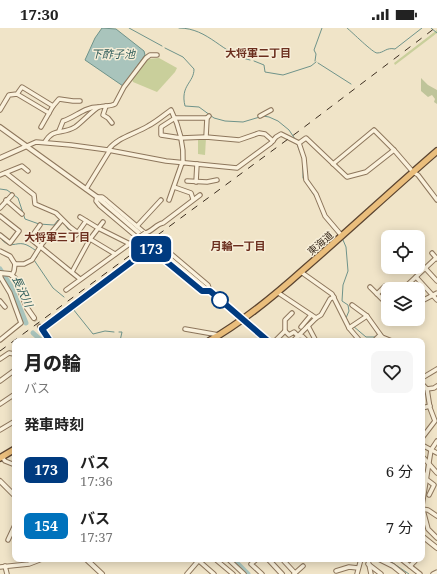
<!DOCTYPE html>
<html lang="ja">
<meta charset="utf-8">
<style>
:root{--surface:#fff;--page:#f6f6f6;--text:#222;--muted:#767676}
body{margin:0;font-family:"Noto Serif","Noto Sans JP",serif;background:var(--page);color:var(--text);height:100vh;display:flex;flex-direction:column;font-size:15px;white-space:nowrap}
*{box-sizing:border-box;margin:0}
p{font-size:13px;color:var(--muted)}
.icon{flex:none;width:22px;height:22px;fill:none;stroke:currentColor;stroke-width:2;stroke-linecap:round;stroke-linejoin:round}
.map{position:relative;flex:1;overflow:hidden}
.sheet{position:absolute;left:12px;top:310px;width:413px;height:224px;display:flex;flex-direction:column;background:var(--surface);border-radius:8px;box-shadow:0 2px 10px #0003}
.sheet>*{flex:none}
.badge{padding:0 8px;border-radius:6px;font-size:14px;line-height:26px}
.buttons{position:absolute;left:381px;top:202px;display:grid;gap:8px}
.buttons a{display:grid;place-items:center;width:44px;height:44px;border-radius:8px;background:var(--surface);box-shadow:0 2px 10px #0003;font-size:20px}
.map>.badge{position:absolute;translate:-50% -50%;box-shadow:0 0 0 2px #fff}
h2{padding:0 12px;font-size:15px;line-height:36px}
.round{display:grid;place-items:center;flex:none;width:42px;height:42px;border-radius:8px;background:var(--page)}
.overview{display:flex;align-items:center;justify-content:space-between;height:68px;padding:0 12px}
h1{font-size:19px;font-weight:800;line-height:30px}
ul{padding:0;list-style:none}
li{display:flex;align-items:center;gap:12px;height:56px;padding:0 12px}
li div{flex:1}
li b{display:block;font-size:15px}
li em{font-style:normal}
li .badge{min-width:44px;font-weight:700;text-align:center}
.status{display:flex;justify-content:space-between;align-items:center;height:28px;padding:0 20px;background:var(--surface);direction:ltr}
.status svg{height:11px;fill:currentColor}
.map>svg:first-child{display:block}
.green{fill:#c9cf9b}
.cemetery{fill:#bfc49a}
.water{fill:#a9c4bc;stroke:#6f938a}
.lines{fill:none;stroke-linecap:round;stroke-linejoin:round}
.stream{stroke:#6f938a;stroke-width:1}
.river{stroke:#a9c4bc;stroke-width:5}
.tertiary-tunnel{stroke:#ccc0a6;stroke-width:4;stroke-dasharray:4 2;stroke-linecap:butt}
.minor-casing{stroke:#8d765c;stroke-width:5.5}
.tertiary-casing{stroke:#8d765c;stroke-width:6}
.trunk-casing{stroke:#5b4430;stroke-width:8}
.minor{stroke:#faf1dc;stroke-width:3.5}
.tertiary{stroke:#faf1dc;stroke-width:4}
.trunk{stroke:#eabe7c;stroke-width:5.5}
.rail{stroke:#3d2e20;stroke-width:1;stroke-dasharray:7 7;stroke-linecap:butt}
.minor-bridge-casing{stroke:#8d765c;stroke-width:5.5;stroke-linecap:butt}
.minor-bridge{stroke:#faf1dc;stroke-width:3.5}
.line-casing{stroke:#fff;stroke-width:9}
.line{stroke:#003b80;stroke-width:6}
.stop-dot{fill:#fff;stroke:#003b80;stroke-width:2}
.labels{text-anchor:middle;dominant-baseline:central;stroke-width:3;stroke-linejoin:round;paint-order:stroke}
.street-label{font-size:10px;fill:#3d2e20;stroke:#f7eed8}
.neighbourhood-label{font-size:11px;font-weight:bold;fill:#6b2e1e;stroke:#f7eed8}
.water-label{font-size:11px;font-style:italic;fill:#2f5d5a;stroke:#f7eed8}
</style>
<div class="status"><b>17:30</b><svg viewBox="0 0 49 12"><path d="M0 12V9h3v3zM5 12V6h3v6zM10 12V3h3v9zM15 12V0h3v12zM26 1h20v11H26zM47 4h2v5h-2z"/></svg></div>
<div class="map">
<svg width="437" height="546" viewBox="0 0 437 546">
<rect width="100%" height="100%" fill="#f0e4c8"/>
<g class="green">
<path d="M437,2V5L395,37L394,35Z"/>
<path d="M159,30L177,40L175,44L157,64L133,54L132,51L148,31Z"/>
<path d="M198,110H206L205,127L198,126Z"/>
</g>
<path class="cemetery" d="M421,50L428,57L437,62V76L434,74L435,71L432,67L428,69L421,63Z"/>
<path class="water" d="M102,0L116,1L144,23L145,27L123,58L85,32L95,10Z"/>
<g class="lines">
<g class="stream">
<path d="M129,0L162,18"/>
<path d="M179,0C209,0 222,26 250,32"/>
<path d="M347,0C352,4 373,25 377,25C384,25 386,19 395,21L422,0"/>
<path d="M431,0L437,5"/>
<path d="M165,20L183,29L194,41C194,55 180,57 185,78L199,79L214,90L225,93L243,94L263,88L269,89L278,93L289,102L295,111"/>
<path d="M254,33L264,37L265,44L283,47L311,38L316,34"/>
<path d="M315,33L316,26L314,22L322,0"/>
<path d="M318,35L351,56"/>
<path d="M297,116L300,124"/>
<path d="M303,135V150L305,153"/>
<path d="M0,161L7,162L18,170L25,191L39,196L54,197L58,192L59,193"/>
<path d="M310,161L316,170"/>
<path d="M66,198L68,201L71,202"/>
<path d="M79,207L88,212"/>
<path d="M2,212C11,221 15,214 24,216C28,217 32,220 35,222"/>
<path d="M343,212L346,219L348,243L343,257L342,273L348,277L349,283L346,290L350,297"/>
<path d="M37,229L34,232L53,260L64,269"/>
<path d="M70,276V277"/>
<path d="M73,281L93,306L105,303L114,304"/>
<path d="M353,298L366,309H377"/>
<path d="M119,304H122L120,313"/>
<path d="M422,359L425,362"/>
<path d="M387,531L409,546"/>
</g>
<g class="river">
<path d="M0,241L11,258L26,295"/>
<path d="M33,305L42,313"/>
<path d="M233,531L248,546"/>
</g>
<g class="tertiary-tunnel">
<path d="M145,210L152,216"/>
<path d="M34,290L40,299"/>
</g>
<defs>
<g id="minor">
<path d="M53,78L59,71L73,73H80"/>
<path d="M106,78L103,87L108,90L112,95"/>
<path d="M0,82L9,67L17,66L49,85L53,78L22,59L17,66"/>
<path d="M260,88L271,82"/>
<path d="M207,90H175L161,99V107L181,110L206,109L239,112L259,105L265,106L273,113"/>
<path d="M41,99L49,85"/>
<path d="M59,103L63,93C76,89 84,79 98,79"/>
<path d="M206,109L207,90L209,88"/>
<path d="M45,114C54,99 62,107 75,99C81,95 95,80 99,79C105,77 110,79 115,76L124,59L146,30L150,27H157"/>
<path d="M299,115L304,130L306,152L316,166L325,188L342,208"/>
<path d="M27,118L36,114L71,117L108,122L166,133L237,140L271,115L276,109L281,106L299,115L306,110L347,149L366,144L394,122"/>
<path d="M108,122C118,109 135,106 148,98C156,94 164,87 171,82C179,98 184,117 183,135"/>
<path d="M333,136L374,102L394,122L413,144L418,147L437,172"/>
<path d="M6,145L34,167L35,176L56,185L70,199L78,205"/>
<path d="M0,147L22,138L28,143"/>
<path d="M187,153L207,154L217,152"/>
<path d="M196,154L197,136"/>
<path d="M174,159L191,165L193,171"/>
<path d="M86,161L110,122"/>
<path d="M6,172L22,186"/>
<path d="M169,172L182,135"/>
<path d="M0,180L12,167"/>
<path d="M0,188L19,203L10,215L0,207"/>
<path d="M80,189L98,200L130,216"/>
<path d="M40,197L32,208V212L80,251"/>
<path d="M137,198L161,172"/>
<path d="M145,205C152,204 156,196 163,195L200,167"/>
<path d="M76,207L86,193"/>
<path d="M138,210L100,178L96,173L97,169H102L106,172L145,205"/>
<path d="M90,211L115,226"/>
<path d="M151,219L150,220L202,263H210L208,257L157,214L156,215"/>
<path d="M0,223L10,228L15,236L14,243L12,247"/>
<path d="M432,225L437,231"/>
<path d="M15,236H24L32,232L42,216L61,193"/>
<path d="M425,240L437,253"/>
<path d="M72,244L90,211L103,194"/>
<path d="M301,244L332,266L349,300L360,313"/>
<path d="M416,249L437,272"/>
<path d="M370,259L388,277"/>
<path d="M403,261L436,230"/>
<path d="M66,262L139,209"/>
<path d="M277,264L316,290"/>
<path d="M377,266L385,258L389,261"/>
<path d="M0,273L5,279"/>
<path d="M418,275L437,265"/>
<path d="M352,277L367,288L382,309L392,313"/>
<path d="M308,298L316,313"/>
<path d="M301,299L311,287"/>
<path d="M349,300L367,288"/>
<path d="M42,301L150,220"/>
<path d="M185,301L219,307"/>
<path d="M285,303V292L292,285"/>
<path d="M0,312L21,295L10,265L1,250L0,245"/>
<path d="M275,313L285,303L289,307L294,304L298,308H302L307,313"/>
<path d="M293,313L316,290L321,287L330,271L334,269"/>
<path d="M374,313L379,308L382,309"/>
<path d="M0,331L9,325L14,326L15,327"/>
<path d="M422,350L437,341"/>
<path d="M0,353L15,342"/>
<path d="M422,356L427,361L434,360L437,358"/>
<path d="M0,376L15,366"/>
<path d="M422,380L430,378"/>
<path d="M0,402L15,393"/>
<path d="M422,410L435,393L430,380L427,361"/>
<path d="M437,413L431,422L422,478L428,501L437,510"/>
<path d="M422,417L437,425"/>
<path d="M422,428L437,445"/>
<path d="M2,429L5,433L15,437"/>
<path d="M422,443L426,448"/>
<path d="M426,451L434,457L429,467"/>
<path d="M422,481L428,482L437,488"/>
<path d="M8,512L15,497"/>
<path d="M215,531L233,546"/>
<path d="M228,531L244,546"/>
<path d="M257,531L251,536L262,546"/>
<path d="M282,531L295,545"/>
<path d="M368,531V532L371,546"/>
<path d="M401,531L420,546"/>
<path d="M198,532L214,546"/>
<path d="M368,536L381,546"/>
<path d="M5,538L7,546"/>
<path d="M410,538L415,533"/>
<path d="M0,539L29,536L42,531"/>
<path d="M336,543L349,539L358,540"/>
<path d="M187,546L199,532"/>
<path d="M294,546L303,538"/>
<path d="M357,546L361,531"/>
<path d="M433,546L437,544"/>
</g>
<g id="tertiary">
<path d="M0,99L97,169L145,210"/>
<path d="M0,130L27,118"/>
<path d="M152,216L269,313"/>
<path d="M0,245L10,246L15,250L27,280L34,290"/>
<path d="M40,299L50,313"/>
<path d="M0,453L15,468"/>
<path d="M422,508L437,520"/>
<path d="M86,531L102,546"/>
<path d="M268,531L282,546"/>
<path d="M379,531L393,538L403,546"/>
</g>
<g id="trunk">
<path d="M209,313C243,294 274,268 303,242C348,203 392,162 437,123"/>
<path d="M0,430L15,421"/>
</g>
</defs>
<use href="#minor" class="minor-casing"/>
<use href="#tertiary" class="tertiary-casing"/>
<use href="#trunk" class="trunk-casing"/>
<use href="#minor" class="minor"/>
<use href="#tertiary" class="tertiary"/>
<use href="#trunk" class="trunk"/>
<path class="rail" d="M0,323L299,103L435,0"/>
<defs>
<g id="minor-bridge">
<path d="M139,209L145,205"/>
<path d="M151,219L156,215"/>
</g>
</defs>
<use href="#minor-bridge" class="minor-bridge-casing"/>
<use href="#minor-bridge" class="minor-bridge"/>
</g>
<g class="lines">
<defs>
<path id="line" d="M50,313L42,301L150,220L202,263H210L268,313"/>
</defs>
<use href="#line" class="line-casing"/>
<use href="#line" class="line"/>
</g>
<circle class="stop-dot" cx="220" cy="272" r="8"/>
<g class="labels">
<g class="street-label">
<text transform="translate(320 215) rotate(-41)">東海道</text>
</g>
<g class="neighbourhood-label">
<text x="258" y="24">大将軍二丁目</text>
<text x="57" y="208">大将軍三丁目</text>
<text x="238" y="217">月輪一丁目</text>
</g>
<g class="water-label">
<text x="113" y="25">下酢子池</text>
<text transform="translate(23 263) rotate(65)">長沢川</text>
</g>
</g>
</svg>
<div class="buttons">
<a><svg class="icon" aria-label="locate" viewBox="0 0 24 24"><circle cx="12" cy="12" r="6"/><path d="M12 2v4M12 18v4M2 12h4M18 12h4"/></svg></a>
<a><svg class="icon" aria-label="layers" viewBox="0 0 24 24"><path d="M12 4l9 5-9 5-9-5zM3 14l9 5 9-5"/></svg></a>
</div>
<b class="badge" style="left:151px;top:221px;background:#003b80;color:#fff">173</b>
<section class="sheet">
<div class="overview"><div><h1>月の輪</h1><p>バス</p></div><a class="round"><svg class="icon" aria-label="heart" viewBox="0 0 24 24"><path d="M12 20l-8-8c-3-5 5-10 8-4 3-6 11-1 8 4z"/></svg></a></div>
<h2>発車時刻</h2>
<ul>
<li><span class="badge" style="background:#003b80;color:#fff">173</span><div><b>バス</b><p>17:36</p></div><em>6 分</em></li>
<li><span class="badge" style="background:#0072bc;color:#fff">154</span><div><b>バス</b><p>17:37</p></div><em>7 分</em></li>
</ul>
</section>
</div>
